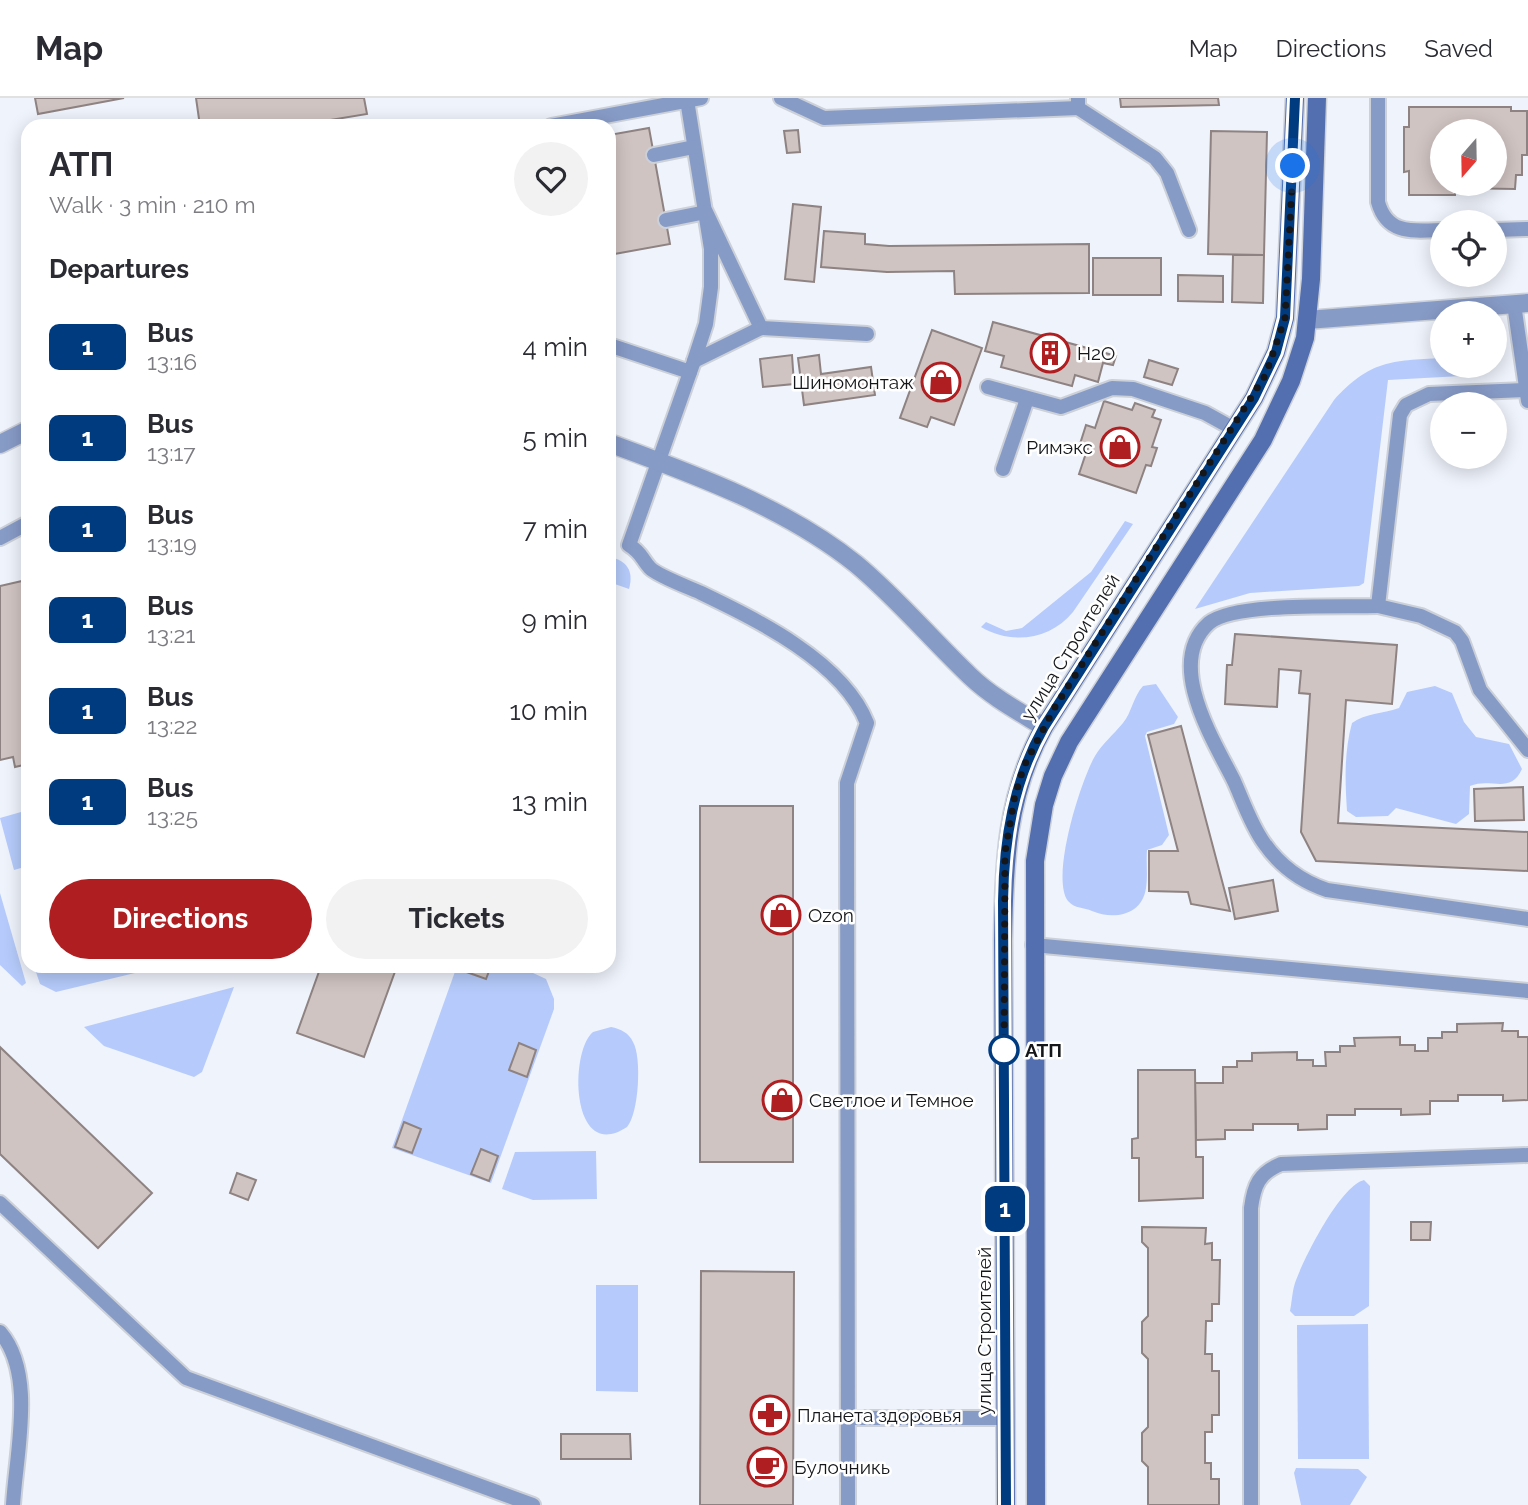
<!DOCTYPE html>
<meta charset="utf-8">
<style>
:root{--surface:#fff;--page:#f2f2f3;--text:#2b2b33;--muted:#7c7c81;--line:#e1e1e2;--accent:#af1e21}
body{margin:0;font-family:Raleway,sans-serif;background:var(--page);color:var(--text);height:100vh;display:flex;flex-direction:column;font-size:26px;white-space:nowrap}
*{box-sizing:border-box;margin:0}
p{font-size:23px;color:var(--muted)}
.icon{flex:none;width:38px;height:38px;fill:none;stroke:currentColor;stroke-width:2;stroke-linecap:round;stroke-linejoin:round}
.map{position:relative;flex:1;overflow:hidden}
.sheet{position:absolute;left:21px;top:21px;width:595px;height:854px;display:flex;flex-direction:column;background:var(--surface);border-radius:21px;box-shadow:0 4px 18px #0003}
.sheet>*{flex:none}
.badge{padding:0 14px;border-radius:10px;font-size:24px;line-height:46px}
.needle{width:46px;rotate:200deg}
.controls{position:absolute;left:1430px;top:21px;display:grid;gap:14px}
.controls a{display:grid;place-items:center;width:77px;height:77px;border-radius:50%;background:var(--surface);box-shadow:0 4px 18px #0003;font-size:35px}
.you{position:absolute;width:35px;height:35px;margin:-18px;border:5px solid #fff;border-radius:50%;background:#1a73e8;box-shadow:0 0 0 10px #1a73e833}
.map>.badge{position:absolute;translate:-50% -50%;box-shadow:0 0 0 4px #fff}
h2{padding:0 28px;font-size:26px;line-height:63px}
.round{display:grid;place-items:center;flex:none;width:74px;height:74px;border-radius:37px;background:var(--page)}
.overview{display:flex;align-items:center;justify-content:space-between;height:119px;padding:0 28px}
h1{font-size:33px;font-weight:700;line-height:52px}
.cta{display:flex;gap:14px;margin-top:auto;padding:14px 28px}
.cta a{flex:1;height:80px;border-radius:42px;background:var(--accent);color:#fff;font-size:28px;font-weight:700;line-height:80px;text-align:center}
.cta a+a{background:var(--page);color:var(--text)}
ul{padding:0;list-style:none}
li{display:flex;align-items:center;gap:21px;height:91px;padding:0 28px}
li div{flex:1}
li b{display:block;font-size:26px}
li em{font-style:normal}
li .badge{min-width:77px;font-weight:700;text-align:center}
header{display:flex;align-items:center;gap:42px;box-sizing:border-box;height:98px;padding:0 35px;background:var(--surface);border-bottom:2px solid var(--line)}
header strong{font-size:33px}
nav{display:flex;gap:38px;margin-inline-start:auto;font-size:24px}
.map>svg:first-child{display:block}
.green{fill:#b6cbfb}
.building{fill:#d0c4c2;stroke:#8e8382;stroke-width:2;fill-rule:evenodd}
.lines{fill:none;stroke-linecap:round;stroke-linejoin:round}
.service-casing{stroke:#ccd0d8;stroke-width:18}
.minor-casing{stroke:#ccd0d8;stroke-width:21}
.tertiary-casing{stroke:#ccd0d8;stroke-width:21}
.secondary-casing{stroke:#ccd0d8;stroke-width:21}
.service{stroke:#879bc7;stroke-width:14}
.minor{stroke:#879bc7;stroke-width:18}
.tertiary{stroke:#879bc7;stroke-width:18}
.secondary{stroke:#546faf;stroke-width:18}
.line-casing{stroke:#fff;stroke-width:16}
.line{stroke:#003b80;stroke-width:10}
.walk{stroke:#141619;stroke-width:7;stroke-dasharray:0 12.6}
.stop-dot{fill:#fff;stroke:#003b80;stroke-width:3.5}
.labels{text-anchor:middle;dominant-baseline:central;stroke-width:5;stroke-linejoin:round;paint-order:stroke}
.poi-label{font-size:19px;fill:#141619;stroke:#fff;text-anchor:start}
.street-label{font-size:19px;fill:#141619;stroke:#fff}
.stop-label{font-size:19px;font-weight:bold;fill:#141619;stroke:#fff;text-anchor:start}
</style>
<header>
<strong>Map</strong>
<nav><a>Map</a><a>Directions</a><a>Saved</a></nav>
</header>
<div class="map">
<svg width="1528" height="1407" viewBox="0 0 1528 1407">
<rect width="100%" height="100%" fill="#eff3fc"/>
<g class="green">
<path d="M1442,260V268H1483L1462,269L1461,278L1388,282L1364,485L1359,488L1250,495L1195,511L1334,302C1371,262 1390,263 1442,260Z"/>
<path d="M1125,423L1133,426L1073,514C1050,542 1012,547 981,529L986,524L1006,533L1022,530L1091,474Z"/>
<path d="M609,459C627,462 634,473 629,491L609,484Z"/>
<path d="M1156,586L1178,619L1174,626L1147,634L1145,638L1169,737L1162,747L1147,752C1146,764 1148,778 1146,790C1142,818 1113,822 1092,813C1084,809 1075,811 1068,803C1050,779 1081,682 1095,658C1103,645 1113,637 1123,625C1132,614 1133,599 1143,588Z"/>
<path d="M1435,588L1452,595L1464,624L1476,639L1509,646L1522,671C1510,697 1491,679 1470,688L1469,716L1456,726L1396,710L1388,718L1356,719L1347,713C1345,683 1344,654 1352,625C1366,615 1382,616 1399,610L1407,594Z"/>
<path d="M28,712V768L14,772L0,720Z"/>
<path d="M0,795L26,885L22,888L0,867Z"/>
<path d="M34,868H164L56,894L40,886Z"/>
<path d="M457,868H518L546,881L554,901V911L491,1085L392,1050Z"/>
<path d="M234,889L202,974L194,979L104,948L84,929Z"/>
<path d="M611,929C621,931 629,935 633,944C642,959 639,1016 627,1029C571,1066 569,954 593,934Z"/>
<path d="M596,1053L597,1101L533,1102L502,1091L515,1054Z"/>
<path d="M1364,1082L1370,1088L1369,1208L1354,1218H1295L1290,1213C1292,1204 1292,1194 1295,1185C1303,1162 1340,1088 1364,1082Z"/>
<path d="M596,1187H638V1294L596,1293Z"/>
<path d="M1368,1226L1369,1361H1298L1297,1227Z"/>
<path d="M1296,1370L1358,1371L1367,1379L1350,1407H1301L1294,1375Z"/>
</g>
<g class="building">
<path d="M35,0H124L38,16Z"/>
<path d="M196,0H364L367,16L294,28H200Z"/>
<path d="M1120,0H1218L1219,7L1121,9Z"/>
<path d="M1409,9H1511V13H1527V57H1522V77H1516L1515,91L1455,90V97H1409V73L1404,74V29H1409ZM1442,33H1494V86H1442Z"/>
<path d="M649,30L670,146L609,157V37Z"/>
<path d="M798,32L800,54L787,55L784,33Z"/>
<path d="M1211,33L1267,34L1264,157L1208,156Z"/>
<path d="M793,106L821,109L814,184L785,181Z"/>
<path d="M824,133L865,136V146L889,148L1089,146V195L955,196L954,173L887,174L821,169Z"/>
<path d="M1233,157H1264L1263,205L1232,204Z"/>
<rect x="1093" y="160" width="68" height="37"/>
<path d="M1178,177L1223,178V204L1178,203Z"/>
<path d="M993,224L1116,258L1113,267L1103,265L1098,284L1075,277L1072,288L1001,269L1004,258L985,253Z"/>
<path d="M932,232L982,250L954,327L931,319L927,329L900,320Z"/>
<path d="M792,257L794,286L763,289L760,261Z"/>
<path d="M819,257L821,276L871,269L875,297L804,307L798,260Z"/>
<path d="M1149,262L1178,271L1172,287L1144,279Z"/>
<path d="M1104,303L1132,312L1135,305L1155,312L1152,319L1161,322L1152,349L1157,350L1151,368L1146,367L1136,395L1079,376L1088,349L1080,346L1086,327L1095,330Z"/>
<path d="M22,483L24,490L28,489V666L15,669L13,659L0,662V488Z"/>
<path d="M1235,536L1397,547L1392,606L1346,602L1338,725L1528,734V773L1316,763L1301,734L1310,596L1299,595L1301,573L1279,571L1277,609L1225,606L1227,567H1232Z"/>
<path d="M1181,628L1230,813L1191,806L1188,794L1149,793V753H1178L1148,637Z"/>
<path d="M1523,689L1524,722L1475,723L1474,691Z"/>
<rect x="700" y="708" width="93" height="356"/>
<path d="M1273,782L1278,813L1235,821L1229,790Z"/>
<path d="M321,868H397L364,959L297,935Z"/>
<path d="M462,868H491L486,881L461,872Z"/>
<path d="M1503,925L1502,933H1518V939H1528V1002L1503,1003V997H1458V1003H1430V1016L1401,1017V1011H1355V1017H1327V1031L1298,1032V1026H1253V1032H1225V1041L1196,1042L1195,985H1223V969H1237V963H1252V955L1297,954V962H1313V968H1326L1325,954H1340V948H1355L1354,940L1400,939V947H1415V953H1428V940H1442V934H1457V926Z"/>
<path d="M519,945L536,952L527,979L509,972Z"/>
<path d="M0,949L152,1095L98,1150L0,1056Z"/>
<path d="M1138,972H1195L1196,1059H1203V1100L1139,1103V1060H1132V1041L1138,1040Z"/>
<path d="M404,1024L421,1031L412,1055L395,1049Z"/>
<path d="M481,1051L498,1058L489,1083L471,1076Z"/>
<path d="M237,1075L256,1082L248,1102L230,1095Z"/>
<path d="M1411,1124H1431L1430,1142H1411Z"/>
<path d="M1142,1129L1206,1130L1205,1146L1212,1145V1162H1220L1219,1206H1212V1223H1206L1205,1256H1212V1273H1219V1317H1212V1334H1205V1365H1211V1381H1219V1407H1148V1369L1142,1363V1335L1148,1329V1261L1142,1255V1224L1148,1218V1150L1142,1144Z"/>
<path d="M701,1173L794,1174L793,1407H700Z"/>
<path d="M561,1336H630L631,1361H561Z"/>
</g>
<g class="lines">
<defs>
<g id="service">
<path d="M781,0L824,20L1078,10"/>
<path d="M1078,0V10L1155,60L1167,75L1189,132"/>
<path d="M1378,0V104C1387,137 1413,133 1442,132"/>
<path d="M687,2L711,151V189L706,226L694,263L629,447C642,455 641,460 650,470C658,478 688,489 699,494C755,521 843,563 867,625L847,685L848,1407"/>
<path d="M551,28L701,0"/>
<path d="M654,57L694,49"/>
<path d="M666,122L706,114L761,230L867,236"/>
<path d="M1494,132L1528,131"/>
<path d="M1514,206L1528,303"/>
<path d="M609,247L690,274"/>
<path d="M694,263L761,230"/>
<path d="M988,289L1061,309L1112,290L1133,291L1205,315L1234,331"/>
<path d="M1525,292L1429,296L1406,307L1400,317L1378,508C1342,509 1235,504 1209,525C1164,565 1214,643 1234,683C1243,703 1251,727 1264,745C1280,768 1300,783 1327,792L1528,821"/>
<path d="M1003,371L1027,301"/>
<path d="M0,440L28,425"/>
<path d="M1378,508L1421,518L1455,534L1462,543L1480,592L1528,652"/>
<path d="M1033,847L1528,893"/>
<path d="M0,1105L186,1280L533,1407"/>
<path d="M0,1234C36,1276 16,1354 13,1407"/>
<path d="M848,1320H1006"/>
<path d="M1251,1407V1110C1254,1087 1259,1075 1281,1066L1528,1057"/>
</g>
<g id="minor">
<path d="M609,345C693,376 785,409 856,466C897,500 931,541 970,578C992,599 1018,613 1044,629"/>
<path d="M0,346L28,332"/>
</g>
<path id="tertiary" d="M1307,222L1528,205"/>
<g id="secondary">
<path d="M1006,1407L1003,843C1004,767 1006,697 1044,629L1254,300L1276,254L1285,220L1295,0"/>
<path d="M1036,1407L1035,763L1044,707L1053,678L1069,644L1263,342L1291,283L1305,240L1311,181L1317,0"/>
</g>
</defs>
<use href="#service" class="service-casing"/>
<use href="#minor" class="minor-casing"/>
<use href="#tertiary" class="tertiary-casing"/>
<use href="#secondary" class="secondary-casing"/>
<use href="#service" class="service"/>
<use href="#minor" class="minor"/>
<use href="#tertiary" class="tertiary"/>
<use href="#secondary" class="secondary"/>
</g>
<g class="lines">
<defs>
<path id="line" d="M1006,1407L1003,803C1004,741 1013,684 1044,629L1254,300L1276,254L1285,220L1295,0"/>
</defs>
<use href="#line" class="line-casing"/>
<use href="#line" class="line"/>
<path class="walk" d="M1004,952L1005,754L1015,697L1024,668L1055,609L1266,276L1285,220L1293,68"/>
</g>
<defs>
<symbol id="building-ring" viewBox="-11 -11 22 22"><circle r="9.5" fill="#fff" stroke="#af1e21" stroke-width="1.5"/><path d="M-4-6H4V6H1V3H-1V6H-4ZM-2.5-4.3h1.7v1.8h-1.7ZM.8-4.3h1.7v1.8H.8ZM-2.5-1h1.7V.8h-1.7ZM.8-1h1.7V.8H.8Z" fill="#af1e21"/></symbol>
<symbol id="shop-ring" viewBox="-11 -11 22 22"><circle r="9.5" fill="#fff" stroke="#af1e21" stroke-width="1.5"/><path d="M-5-2.5h2.3a2.7 3.5 0 0 1 5.4 0H5L5.5 6h-11ZM-1.5-2.5h3a1.5 2.3 0 0 0-3 0Z" fill="#af1e21"/></symbol>
<symbol id="pharmacy-ring" viewBox="-11 -11 22 22"><circle r="9.5" fill="#fff" stroke="#af1e21" stroke-width="1.5"/><path d="M-2-6h4v4h4v4h-4v4h-4v-4h-4v-4h4Z" fill="#af1e21"/></symbol>
<symbol id="cafe-ring" viewBox="-11 -11 22 22"><circle r="9.5" fill="#fff" stroke="#af1e21" stroke-width="1.5"/><path d="M-5.5-4.5H6V0H3Q3 3.5 0 3.5H-2.5Q-5.5 3.5-5.5 0ZM3-3.2v2h1.7v-2ZM-6 4.5H4V6H-6Z" fill="#af1e21"/></symbol>
</defs>
<g fill-rule="evenodd">
<use href="#building-ring" x="1028" y="233" width="44" height="44"/>
<use href="#shop-ring" x="919" y="262" width="44" height="44"/>
<use href="#shop-ring" x="1098" y="327" width="44" height="44"/>
<use href="#shop-ring" x="759" y="795" width="44" height="44"/>
<use href="#shop-ring" x="760" y="980" width="44" height="44"/>
<use href="#pharmacy-ring" x="748" y="1295" width="44" height="44"/>
<use href="#cafe-ring" x="745" y="1347" width="44" height="44"/>
</g>
<circle class="stop-dot" cx="1004" cy="952" r="14"/>
<g class="labels">
<g class="poi-label">
<text x="1077" y="255">H2O</text>
<text x="914" y="284" text-anchor="end">Шиномонтаж</text>
<text x="1093" y="349" text-anchor="end">Римэкс</text>
<text x="808" y="817">Ozon</text>
<text x="809" y="1002">Светлое и Темное</text>
<text x="797" y="1317">Планета здоровья</text>
<text x="794" y="1369">Булочникь</text>
</g>
<g class="street-label">
<text transform="translate(1070 549) rotate(-58)">улица Строителей</text>
<text transform="translate(984 1233) rotate(-90)">улица Строителей</text>
</g>
<g class="stop-label">
<text x="1025" y="952">АТП</text>
</g>
</g>
</svg>
<div class="controls">
<a><svg class="needle" viewBox="-14 -14 28 28"><path d="M0-13l5 13h-10z" fill="#e53935"/><path d="M0 13l5-13h-10z" fill="#7c7c81"/></svg></a>
<a><svg class="icon" aria-label="locate" viewBox="0 0 24 24"><circle cx="12" cy="12" r="6"/><path d="M12 2v4M12 18v4M2 12h4M18 12h4"/></svg></a>
<a>+</a>
<a>−</a>
</div>
<div class="you" style="left:1293px;top:68px"></div>
<b class="badge" style="left:1005px;top:1111px;background:#003b80;color:#fff">1</b>
<section class="sheet">
<div class="overview"><div><h1>АТП</h1><p>Walk · 3 min · 210 m</p></div><a class="round"><svg class="icon" aria-label="heart" viewBox="0 0 24 24"><path d="M12 20l-8-8c-3-5 5-10 8-4 3-6 11-1 8 4z"/></svg></a></div>
<h2>Departures</h2>
<ul>
<li><span class="badge" style="background:#003b80;color:#fff">1</span><div><b>Bus</b><p>13:16</p></div><em>4 min</em></li>
<li><span class="badge" style="background:#003b80;color:#fff">1</span><div><b>Bus</b><p>13:17</p></div><em>5 min</em></li>
<li><span class="badge" style="background:#003b80;color:#fff">1</span><div><b>Bus</b><p>13:19</p></div><em>7 min</em></li>
<li><span class="badge" style="background:#003b80;color:#fff">1</span><div><b>Bus</b><p>13:21</p></div><em>9 min</em></li>
<li><span class="badge" style="background:#003b80;color:#fff">1</span><div><b>Bus</b><p>13:22</p></div><em>10 min</em></li>
<li><span class="badge" style="background:#003b80;color:#fff">1</span><div><b>Bus</b><p>13:25</p></div><em>13 min</em></li>
</ul>
<div class="cta"><a>Directions</a><a>Tickets</a></div>
</section>
</div>
